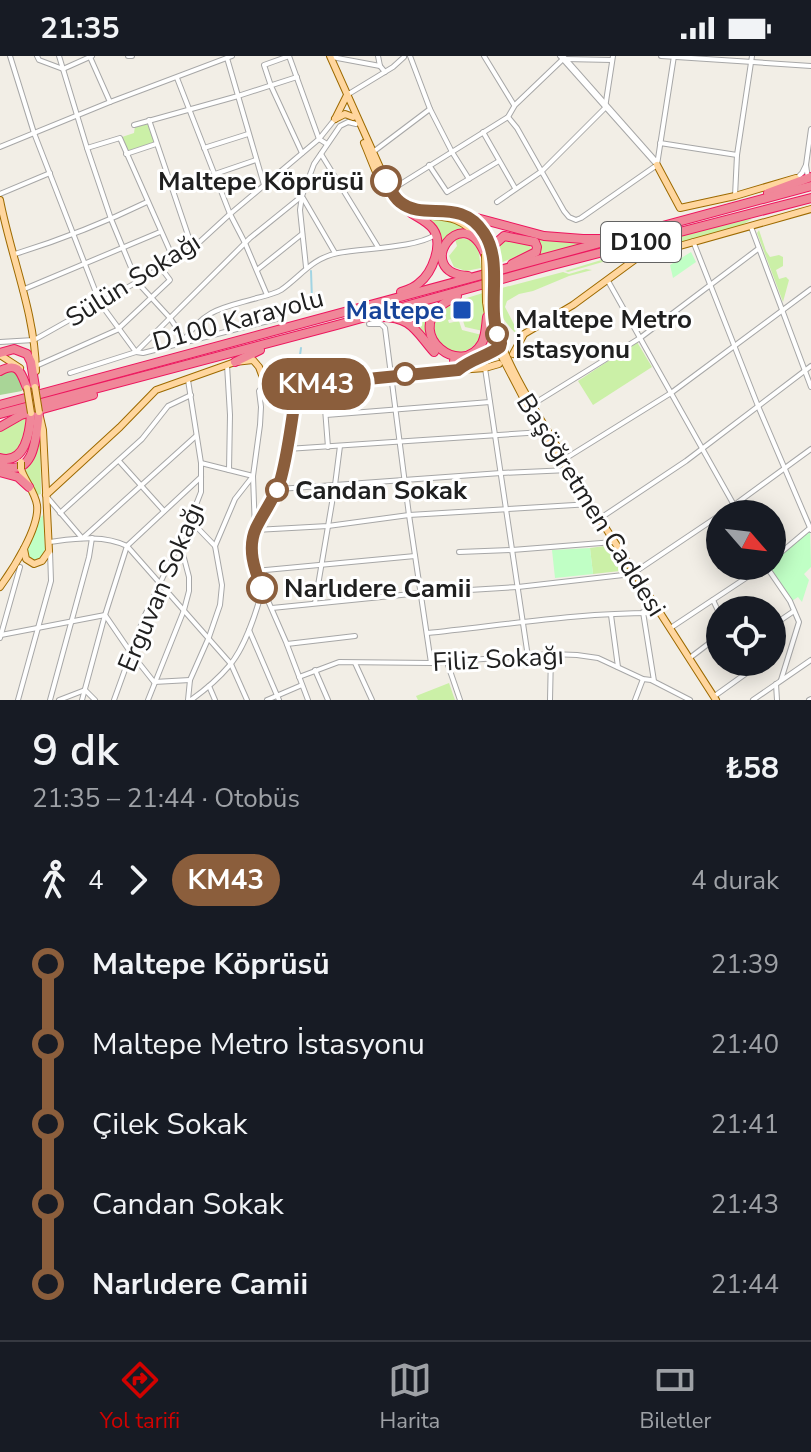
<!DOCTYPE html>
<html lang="tr">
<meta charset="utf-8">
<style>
:root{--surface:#171b24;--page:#20242c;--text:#f1f3f6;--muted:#9ea1a6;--line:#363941;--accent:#d10200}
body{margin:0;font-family:"Nunito Sans",sans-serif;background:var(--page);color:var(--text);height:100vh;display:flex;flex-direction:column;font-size:30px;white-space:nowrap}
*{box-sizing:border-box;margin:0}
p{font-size:26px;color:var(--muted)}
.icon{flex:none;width:44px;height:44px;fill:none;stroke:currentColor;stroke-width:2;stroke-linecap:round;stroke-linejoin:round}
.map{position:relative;height:644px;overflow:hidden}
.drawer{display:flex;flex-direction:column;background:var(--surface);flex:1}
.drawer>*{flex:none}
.badge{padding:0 16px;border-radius:26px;font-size:28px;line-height:52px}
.needle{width:52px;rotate:118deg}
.controls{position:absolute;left:706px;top:444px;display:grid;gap:16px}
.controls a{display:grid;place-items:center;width:80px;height:80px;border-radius:50%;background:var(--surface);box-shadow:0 4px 20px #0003;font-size:40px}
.map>.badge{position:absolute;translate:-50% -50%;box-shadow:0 0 0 4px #fff}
.legs{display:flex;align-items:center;gap:12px;height:88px;padding:0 32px;font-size:26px}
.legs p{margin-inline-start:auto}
.overview{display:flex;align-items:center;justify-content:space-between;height:136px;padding:0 32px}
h1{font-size:44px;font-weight:600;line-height:60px}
ul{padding:0 32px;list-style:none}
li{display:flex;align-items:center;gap:28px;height:80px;font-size:30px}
li i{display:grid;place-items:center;width:12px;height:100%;margin:0 10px;background:currentColor}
li i::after{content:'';width:20px;height:20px;margin:-10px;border:6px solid;border-radius:50%;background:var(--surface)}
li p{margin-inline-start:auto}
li:first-child i{background:linear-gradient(#0000 50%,currentColor 0)}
li:last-child i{background:linear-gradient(currentColor 50%,#0000 0)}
.status{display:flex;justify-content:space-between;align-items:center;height:56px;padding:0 40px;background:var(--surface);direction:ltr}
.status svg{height:22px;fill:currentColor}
.menu{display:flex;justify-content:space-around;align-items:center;height:112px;border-top:2px solid var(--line);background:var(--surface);font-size:22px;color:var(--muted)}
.menu a{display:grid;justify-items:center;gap:4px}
.menu .selected{color:var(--accent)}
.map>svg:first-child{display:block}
.grass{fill:#cbf0a7}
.forest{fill:#a9d597}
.park{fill:#c0ffc5}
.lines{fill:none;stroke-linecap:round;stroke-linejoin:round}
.stream{stroke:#a2d4e3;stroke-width:2}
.minor-casing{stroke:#a7a7a7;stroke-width:6}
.major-casing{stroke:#9d6a00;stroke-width:8}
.highway-casing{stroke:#ed165e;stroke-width:10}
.minor{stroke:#fff;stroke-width:4}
.major{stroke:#ffd69e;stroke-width:6}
.highway{stroke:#f08799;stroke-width:8}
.major-bridge-casing{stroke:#9d6a00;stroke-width:8;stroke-linecap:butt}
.major-bridge{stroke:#ffd69e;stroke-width:6}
.line-1-casing{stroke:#fff;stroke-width:18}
.line-1{stroke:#8b5e3c;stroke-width:12}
.stop-1-dot{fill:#fff;stroke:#8b5e3c;stroke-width:4}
.transit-dot{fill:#1a4fb4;stroke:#fff;stroke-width:3}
.labels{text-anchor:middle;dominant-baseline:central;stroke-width:6;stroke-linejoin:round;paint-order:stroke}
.shield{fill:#fff;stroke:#636363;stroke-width:2}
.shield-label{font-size:24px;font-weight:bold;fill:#202020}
.stop-label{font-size:26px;font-weight:bold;fill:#202020;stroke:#fff;text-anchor:start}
.street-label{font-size:26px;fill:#202020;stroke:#fff}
.transit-label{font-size:26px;font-weight:bold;fill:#164399;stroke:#fff;text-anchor:end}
</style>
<div class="status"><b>21:35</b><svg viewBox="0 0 49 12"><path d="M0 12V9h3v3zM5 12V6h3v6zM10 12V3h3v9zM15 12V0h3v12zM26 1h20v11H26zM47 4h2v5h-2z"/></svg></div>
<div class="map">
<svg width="811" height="644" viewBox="0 0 811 644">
<rect width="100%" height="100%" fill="#f2eee6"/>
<g class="grass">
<path d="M148,66L154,86L127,95L122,81L134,77L135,70Z"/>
<path d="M429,163H447L469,175L440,192L441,184H439L435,171Z"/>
<path d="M752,163L740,170L648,195L635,200L613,203L568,216L565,215L674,182L742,164Z"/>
<path d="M759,174L766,195L770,201L779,199L783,201V210L776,214L779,223L786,221L789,224L783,246L757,177Z"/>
<path d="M460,182L470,184L478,191L481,212L466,215L454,211L449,200L457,190L455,183Z"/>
<path d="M532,182L593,187L536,201L540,197V189Z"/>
<path d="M506,183L530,190L532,194L498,208L499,187Z"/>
<path d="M586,213L592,214L569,220L533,235L519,238L507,245L505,251L518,276L516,278C498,258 501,260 498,233L563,216L569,218Z"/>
<path d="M483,237V275L465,271L457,245Z"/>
<path d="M454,246L457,257L454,258L455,262L448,264L449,267L459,265L462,274L482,279C455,325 407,266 454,246Z"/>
<path d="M438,248L428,282L418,268L399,259Z"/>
<path d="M637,286L652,311L593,349L578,325Z"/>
<path d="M26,358C29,373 22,390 11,400L0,398V375L3,371Z"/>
<path d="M40,382L41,435V438L38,439L27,421L25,410Z"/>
<path d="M612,489L629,514L593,518L590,492Z"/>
<path d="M449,627L455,644H418L416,640Z"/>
</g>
<path class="forest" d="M16,314L21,324L22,335L0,339V318L2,316Z"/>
<g class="park">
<path d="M691,196L696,206L673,222L670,209Z"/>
<path d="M43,459L45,493L41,502L35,505L30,503L27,496L41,461Z"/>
<path d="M810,472L811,511L804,518L809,524L802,546L798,541L792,545L766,510H772V504Z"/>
<path d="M590,492L593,518L555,522L552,494Z"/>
</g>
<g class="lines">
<g class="stream">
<path d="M311,215L312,244"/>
<path d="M297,320L301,292"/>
</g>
<defs>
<g id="minor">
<path d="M10,0L34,77L100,247L136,296L143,297L280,262"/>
<path d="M37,0L39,4L63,13L92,0"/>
<path d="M59,0L87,92L111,163L137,226L170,262L186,286"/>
<path d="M128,0H132"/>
<path d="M289,0L264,9L271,30L302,97"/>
<path d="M289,0L319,83L327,88"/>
<path d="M378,0L380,10L385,16"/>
<path d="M410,0L430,53L452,96L469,123"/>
<path d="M484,0L514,49"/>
<path d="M560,0L657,109L655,104L563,0"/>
<path d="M661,0L811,10"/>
<path d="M90,1L110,46"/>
<path d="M332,1L380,10"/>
<path d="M227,2L264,129"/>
<path d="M565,3L612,4"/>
<path d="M177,22L230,158L245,187L267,239"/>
<path d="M347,39L393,11L404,1"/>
<path d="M508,61L517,72L564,155L569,161L576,164L581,162L657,109L674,0"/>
<path d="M149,64L192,191"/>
<path d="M134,69L238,40L297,21"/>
<path d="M483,76L515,132"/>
<path d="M660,87L737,99"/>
<path d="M0,91L110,46L232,0"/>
<path d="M87,92L120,82L174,204"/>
<path d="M204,92L248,78"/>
<path d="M373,96L430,53"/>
<path d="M126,98L156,88"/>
<path d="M321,98L378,191"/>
<path d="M429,109L447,136L499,105"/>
<path d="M806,109L811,73"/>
<path d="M215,118L256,104"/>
<path d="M797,122L802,117L806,109L808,122"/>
<path d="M391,134L508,61L515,49L562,4"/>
<path d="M0,138L50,117"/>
<path d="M735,140L737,99L752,0"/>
<path d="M303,142L335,197"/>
<path d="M497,146L542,115L605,52L613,0"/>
<path d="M751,171L811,331"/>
<path d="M693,185L758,350L811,474"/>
<path d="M15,198C60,184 104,167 147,146"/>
<path d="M306,211L300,154L302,140L314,108L340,70L348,66L356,68"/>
<path d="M257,214L302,178"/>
<path d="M608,225L739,458"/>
<path d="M22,234L160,176"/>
<path d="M369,268H381L385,272L409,459L431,607"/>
<path d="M184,284C206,252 223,252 257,242C265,240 274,238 281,234C301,220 312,202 338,197C364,192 415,192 435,179"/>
<path d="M0,286L34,284L137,226L193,192L230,158L319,83L335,63"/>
<path d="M227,309L230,359L229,414"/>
<path d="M36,310L117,274L170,224L161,212"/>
<path d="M485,312L528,601"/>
<path d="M70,317L136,296L250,182L302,140"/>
<path d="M323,327L328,391"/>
<path d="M297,330L282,418L277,433L255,474L252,492L255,515L286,586L308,644"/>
<path d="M530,350L640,282L758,193"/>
<path d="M326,359L490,346"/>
<path d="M287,393L543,376"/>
<path d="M563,404L671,337L811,233"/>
<path d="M119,405L164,455"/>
<path d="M201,407L253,420L255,474L328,470L409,459L591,448"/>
<path d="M279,433L501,417L569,414"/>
<path d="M47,441L82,482"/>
<path d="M60,457L142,383L168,350L191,339"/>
<path d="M722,458L811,393"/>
<path d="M599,463L686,405L811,310"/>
<path d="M190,464L215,490"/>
<path d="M84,481L196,380"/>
<path d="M49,486C74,483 103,478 127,490L231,608L247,644"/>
<path d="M459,496L512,494L614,486"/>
<path d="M772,504L810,472"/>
<path d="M766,510L790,545L799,566L781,624"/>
<path d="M255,515L415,500"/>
<path d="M713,544L720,559"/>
<path d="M315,547L335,429L340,390"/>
<path d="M272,552L421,537L518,531L632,518L720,459"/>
<path d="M643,556L654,625"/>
<path d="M611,559L618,611"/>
<path d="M772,570L794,555"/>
<path d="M672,571L764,510"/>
<path d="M249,574L279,644"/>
<path d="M427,577C504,569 583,556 660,557"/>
<path d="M1,579L105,559L131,597L154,626L190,624"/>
<path d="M0,582L20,511"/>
<path d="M287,588L355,580"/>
<path d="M691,601L720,579"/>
<path d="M447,606L460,644"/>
<path d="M355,607L372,644"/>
<path d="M315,614L328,644"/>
<path d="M299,621L339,606L431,607L551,598L577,599L598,602L643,623L651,624L690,644"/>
<path d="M776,628L777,644"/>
<path d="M209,630L215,644"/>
<path d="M85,634L95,644"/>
<path d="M716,639L762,606"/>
<path d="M18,644L51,525L50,495"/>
<path d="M50,644L89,501L92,482"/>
<path d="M59,644L85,634"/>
<path d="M82,644L105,559L127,490L201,421"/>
<path d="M114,644L144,561L190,464L201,436V407L188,324"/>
<path d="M148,644L184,554L189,535V521L180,487"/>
<path d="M188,644L190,624L209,581L220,549L222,529L215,490L235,443L253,420L260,369L261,351L259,335L265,327"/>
<path d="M191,644C205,634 218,623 229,610C244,593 256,557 262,535"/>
<path d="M267,644L302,629"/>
<path d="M550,644L551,598"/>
<path d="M635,644L643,623"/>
<path d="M753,644L811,604"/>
<path d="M809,644L811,643"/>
</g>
<g id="major">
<path d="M330,0L386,125C392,137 398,148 411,152C421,156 433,153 443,154C469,155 486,175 493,198"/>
<path d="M335,63L347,39"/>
<path d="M335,63L345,58L353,61"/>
<path d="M364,87C372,105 381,135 396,148C423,172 451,145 480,184"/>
<path d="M657,109L680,152L735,140L796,122"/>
<path d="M0,144C11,201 35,257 36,315"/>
<path d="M493,244C494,257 494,270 499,282C514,323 545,370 568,409"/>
<path d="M486,246L491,280L528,351L716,644"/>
<path d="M513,298L524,278L573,249L637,202L811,153"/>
<path d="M0,299L20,312"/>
<path d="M46,439L120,371L156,334L235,306L253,304L259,311L265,327L281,330H297L406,318L485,312L499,308"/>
<path d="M24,493L26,503L34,508L42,505L49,495L43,374L40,361"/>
<path d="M0,531C13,513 40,471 37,449C35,436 25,425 21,413"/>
</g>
<g id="highway">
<path d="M768,137L811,121"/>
<path d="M458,157L544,180L583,183H605"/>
<path d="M493,201L495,188L504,180L535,186L537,191L536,196L512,208"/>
<path d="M468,220C411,217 462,142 485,198"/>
<path d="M401,236C407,234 414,232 419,227C432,217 444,188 433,173C428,166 419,162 411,157"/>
<path d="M457,240C452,243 445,246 441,250C406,279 461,323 482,287C486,279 486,269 487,261"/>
<path d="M378,261C411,260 415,274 434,296"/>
<path d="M0,297L14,293L27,298L31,306L35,331"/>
<path d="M454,305C471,306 486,300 500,291L501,287"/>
<path d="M235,306L260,294"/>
<path d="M0,315C19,305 21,317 27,332"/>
<path d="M0,349L811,130"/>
<path d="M0,358L337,269L549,210L811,142"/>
<path d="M0,371L21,359L93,339"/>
<path d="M0,402C25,409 30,376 31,357"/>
<path d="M0,409C36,424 36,379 39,356"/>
<path d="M0,416L18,421L29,431"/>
</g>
</defs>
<use href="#minor" class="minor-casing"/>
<use href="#major" class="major-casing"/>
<use href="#highway" class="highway-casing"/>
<use href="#minor" class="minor"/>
<use href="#major" class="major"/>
<use href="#highway" class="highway"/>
<defs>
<g id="major-bridge">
<path d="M485,198L486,246"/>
<path d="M493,201V244"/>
<path d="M35,331L39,356"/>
<path d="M27,332L31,357"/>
<path d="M21,413V406"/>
</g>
</defs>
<use href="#major-bridge" class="major-bridge-casing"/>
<use href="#major-bridge" class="major-bridge"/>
</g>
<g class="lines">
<defs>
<path id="line-1" d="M262,532C254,513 247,492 256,472C264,455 276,441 281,422C289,392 292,361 297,330L458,314C473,302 486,301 500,291L501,287C484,253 505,209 484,177C460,140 425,166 400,146C393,141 390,132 386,125"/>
</defs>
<use href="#line-1" class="line-1-casing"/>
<use href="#line-1" class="line-1"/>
</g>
<g class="stop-1-dot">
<circle cx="386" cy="125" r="14"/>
<circle cx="497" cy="278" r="10"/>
<circle cx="405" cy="318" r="10"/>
<circle cx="277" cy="434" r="10"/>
<circle cx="262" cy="532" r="14"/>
</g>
<rect class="transit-dot" x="452" y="244" width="20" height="20" rx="4"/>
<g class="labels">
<rect class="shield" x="601" y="166" width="80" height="40" rx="6"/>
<g class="shield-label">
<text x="641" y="186">D100</text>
</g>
<g class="stop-label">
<text x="364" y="125" text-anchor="end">Maltepe Köprüsü</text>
<text x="515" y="263">Maltepe Metro<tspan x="515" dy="30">İstasyonu</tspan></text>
<text x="295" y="434">Candan Sokak</text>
<text x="284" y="532">Narlıdere Camii</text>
</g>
<g class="street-label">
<text transform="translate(133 224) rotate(-32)">Sülün Sokağı</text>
<text transform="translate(238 264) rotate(-15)">D100 Karayolu</text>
<text transform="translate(591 449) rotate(58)">Başöğretmen Caddesi</text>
<text transform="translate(161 531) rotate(-67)">Erguvan Sokağı</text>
<text transform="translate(498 603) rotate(-3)">Filiz Sokağı</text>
</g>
<g class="transit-label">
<text x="444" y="254">Maltepe</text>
</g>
</g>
</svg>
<div class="controls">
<a><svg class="needle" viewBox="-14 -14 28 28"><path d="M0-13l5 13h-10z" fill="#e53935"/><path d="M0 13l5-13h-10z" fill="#9ea1a6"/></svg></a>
<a><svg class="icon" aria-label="locate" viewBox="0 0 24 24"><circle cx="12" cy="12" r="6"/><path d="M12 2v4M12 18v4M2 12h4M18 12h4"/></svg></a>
</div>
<b class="badge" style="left:316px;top:328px;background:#8b5e3c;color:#fff">KM43</b>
</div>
<section class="drawer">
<div class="overview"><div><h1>9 dk</h1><p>21:35 – 21:44 · Otobüs</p></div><b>₺58</b></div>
<div class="legs"><svg class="icon" aria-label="walk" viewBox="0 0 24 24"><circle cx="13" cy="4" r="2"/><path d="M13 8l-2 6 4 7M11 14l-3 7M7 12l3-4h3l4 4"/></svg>4<svg class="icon" aria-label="forward" viewBox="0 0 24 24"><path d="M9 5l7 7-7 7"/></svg><b class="badge" style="background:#8b5e3c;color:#fff">KM43</b><p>4 durak</p></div>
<ul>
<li><i style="color:#8b5e3c"></i><b>Maltepe Köprüsü</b><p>21:39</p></li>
<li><i style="color:#8b5e3c"></i><span>Maltepe Metro İstasyonu</span><p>21:40</p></li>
<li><i style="color:#8b5e3c"></i><span>Çilek Sokak</span><p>21:41</p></li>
<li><i style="color:#8b5e3c"></i><span>Candan Sokak</span><p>21:43</p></li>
<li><i style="color:#8b5e3c"></i><b>Narlıdere Camii</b><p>21:44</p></li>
</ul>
</section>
<nav class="menu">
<a class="selected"><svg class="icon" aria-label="directions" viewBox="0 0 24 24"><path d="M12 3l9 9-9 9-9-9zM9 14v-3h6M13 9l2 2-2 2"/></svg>Yol tarifi</a>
<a><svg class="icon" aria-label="map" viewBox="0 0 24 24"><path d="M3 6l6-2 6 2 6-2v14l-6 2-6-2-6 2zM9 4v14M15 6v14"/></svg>Harita</a>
<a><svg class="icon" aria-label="tickets" viewBox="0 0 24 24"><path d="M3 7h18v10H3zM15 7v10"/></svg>Biletler</a>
</nav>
